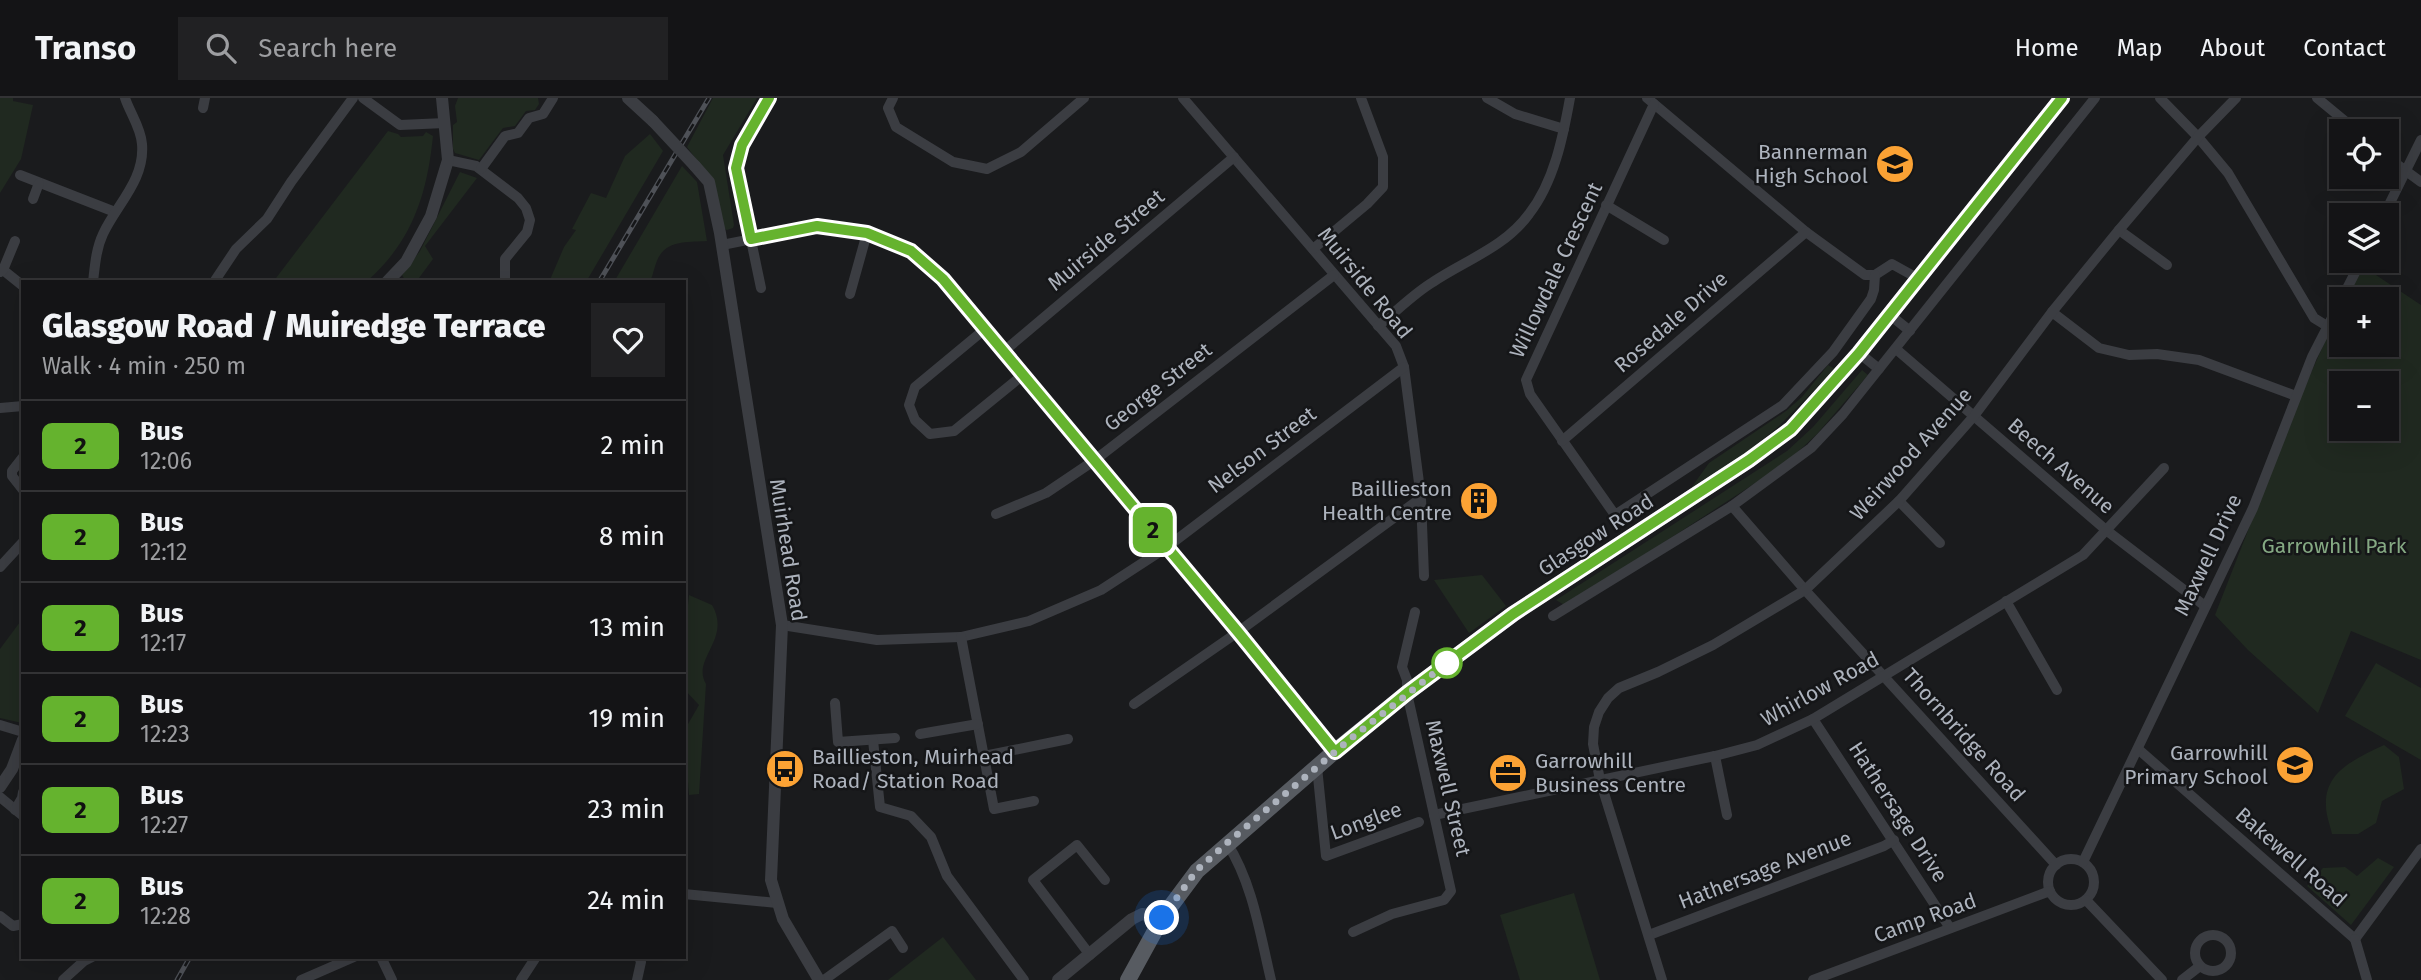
<!DOCTYPE html>
<meta charset="utf-8">
<style>
:root{--surface:#141416;--page:#212123;--text:#f1f3f6;--muted:#9d9ea1;--line:#333335}
body{margin:0;font-family:"Fira Sans",sans-serif;background:var(--page);color:var(--text);height:100vh;display:flex;flex-direction:column;font-size:26px;white-space:nowrap}
*{box-sizing:border-box;margin:0}
p{font-size:23px;color:var(--muted)}
.icon{flex:none;width:38px;height:38px;fill:none;stroke:currentColor;stroke-width:2;stroke-linecap:round;stroke-linejoin:round}
.map{position:relative;flex:1;overflow:hidden}
.details{position:absolute;left:21px;top:182px;width:665px;height:679px;display:flex;flex-direction:column;background:var(--surface);border-radius:0px;box-shadow:0 7px 28px #0002,0 0 0 2px var(--line)}
.details>*{flex:none}
.badge{padding:0 14px;border-radius:10px;font-size:24px;line-height:46px}
.fabs{position:absolute;left:2329px;top:21px;display:grid;gap:14px}
.fabs a{display:grid;place-items:center;width:70px;height:70px;border-radius:0px;background:var(--surface);box-shadow:0 7px 28px #0002,0 0 0 2px var(--line);font-size:35px}
.you{position:absolute;width:35px;height:35px;margin:-18px;border:5px solid #fff;border-radius:50%;background:#1a73e8;box-shadow:0 0 0 10px #1a73e833}
.map>.badge{position:absolute;translate:-50% -50%;box-shadow:0 0 0 4px #fff}
.round{display:grid;place-items:center;flex:none;width:74px;height:74px;border-radius:0px;background:var(--page)}
.head{display:flex;align-items:center;justify-content:space-between;height:119px;padding:0 21px}
h1{font-size:33px;font-weight:800;line-height:52px}
ul{padding:0;list-style:none}
li{display:flex;align-items:center;gap:21px;height:91px;padding:0 21px;border-top:2px solid var(--line)}
li div{flex:1}
li b{display:block;font-size:26px}
li em{font-style:normal}
li .badge{min-width:77px;font-weight:700;text-align:center}
header{display:flex;align-items:center;gap:42px;box-sizing:border-box;height:98px;padding:0 35px;background:var(--surface);border-bottom:2px solid var(--line)}
header strong{font-size:33px}
nav{display:flex;gap:38px;margin-inline-start:auto;font-size:24px}
.search{width:490px;height:63px;background:var(--page);display:flex;align-items:center;gap:18px;box-sizing:border-box;padding:0 24px;border-radius:0px;color:var(--muted);font-size:26px}
.map>svg:first-child{display:block}
.green{fill:#202920;fill-rule:evenodd}
.lines{fill:none;stroke-linecap:round;stroke-linejoin:round}
.minor{stroke:#3b3d42;stroke-width:10}
.tertiary{stroke:#3b3d42;stroke-width:12}
.primary{stroke:#575b61;stroke-width:16}
.rail-casing{stroke:#4e5157;stroke-width:5}
.rail{stroke:#151618;stroke-width:2.5;stroke-dasharray:8;stroke-linecap:butt}
.tertiary-bridge{stroke:#3b3d42;stroke-width:12}
.line-casing{stroke:#fff;stroke-width:16}
.line{stroke:#65b32e;stroke-width:10}
.walk{stroke:#adb3bd;stroke-width:7;stroke-dasharray:0 12.6}
.stop-dot{fill:#fff;stroke:#65b32e;stroke-width:3.5}
.labels{text-anchor:middle;dominant-baseline:central;stroke-width:5;stroke-linejoin:round;paint-order:stroke}
.poi-label{font-size:21px;fill:#adb3bd;stroke:#151618;text-anchor:end}
.street-label{font-size:21px;fill:#adb3bd;stroke:#151618}
.park-label{font-size:21px;fill:#85a983;stroke:#151618}
</style>
<header>
<strong>Transo</strong>
<div class="search"><svg class="icon" aria-label="search" viewBox="0 0 24 24"><circle cx="10" cy="10" r="6"/><path d="M15 15l6 6"/></svg>Search here</div>
<nav><a>Home</a><a>Map</a><a>About</a><a>Contact</a></nav>
</header>
<div class="map">
<svg width="2421" height="882" viewBox="0 0 2421 882">
<rect width="100%" height="100%" fill="#1a1b1d"/>
<g class="green">
<path d="M0,0H13V3L33,7L21,61L0,95Z"/>
<path d="M458,0H538L539,6L535,12L526,13L515,28L503,30L479,62L455,55L453,51V27L457,24L455,8Z"/>
<path d="M713,0H757L723,57L734,127L733,130L727,132L722,129V116H719L715,86L687,49Z"/>
<path d="M388,33L398,36L401,39L423,38L426,34L433,38C427,97 412,144 366,184H273Z"/>
<path d="M650,36L663,53L586,184H549L564,149L576,132L572,131L591,95L606,100L625,58Z"/>
<path d="M682,68L697,84L707,143C692,144 669,142 660,157C655,164 654,175 650,184H614Z"/>
<path d="M460,74L477,80L425,148L433,161L416,184H406L402,177L420,153Z"/>
<path d="M2361,167L2421,207V562L2351,533L2318,615L2248,552L2215,517L2299,302L2341,207L2342,247H2387V201H2345ZM2342,285H2387V331H2342Z"/>
<path d="M1828,267L1835,271L1779,328L1749,353L1691,390L1709,365L1786,313L1802,299Z"/>
<path d="M1862,272L1868,277L1817,336L1786,365L1566,508L1556,502L1787,353L1813,329Z"/>
<path d="M1482,477L1506,508L1469,535L1434,482Z"/>
<path d="M689,497L712,507C732,541 691,561 706,586L699,696L689,697L684,633L699,607L684,591V547Z"/>
<path d="M23,520V619L22,625L0,620V551Z"/>
<path d="M2376,565L2421,590V662L2345,618Z"/>
<path d="M2384,647L2399,659L2404,691L2382,703L2376,725L2358,736H2332C2330,727 2326,717 2326,708C2324,673 2357,660 2384,647Z"/>
<path d="M2378,760L2394,769L2351,827L2307,788L2323,770L2345,769L2357,778Z"/>
<path d="M1574,795L1600,882H1520L1500,817Z"/>
<path d="M943,839L976,882H888Z"/>
</g>
<g class="lines">
<g class="minor">
<path d="M363,0L400,27L445,25"/>
<path d="M893,0L888,10L896,29L953,64L987,71L1021,54L1084,0"/>
<path d="M1183,0L1396,248L1404,269L1421,400L1424,478"/>
<path d="M1487,0L1515,16L1564,31"/>
<path d="M1647,0L1806,134L1865,177H1875L1892,166L1919,181"/>
<path d="M2160,0L2198,39L2228,75L2314,220L2327,228"/>
<path d="M2317,0L2357,33"/>
<path d="M1654,6L1526,282L1530,296L1615,417L1783,307L1833,254L1871,201L1874,192L1875,177"/>
<path d="M203,10L205,0"/>
<path d="M2387,59L2421,84"/>
<path d="M448,62L476,68L518,100L526,110L530,122L527,134L505,161V184"/>
<path d="M481,71L505,38L518,35L529,20L543,16L553,0"/>
<path d="M20,77L115,114"/>
<path d="M33,101L39,85"/>
<path d="M1606,107L1664,142"/>
<path d="M2384,117L2421,42"/>
<path d="M2119,132L2167,167"/>
<path d="M722,147L817,128L867,135L911,153L943,181L985,231L1334,654"/>
<path d="M1313,151L1367,106L1383,89V59L1361,0"/>
<path d="M3,172L23,188"/>
<path d="M0,174L3,172L15,143"/>
<path d="M93,184C95,167 96,151 103,136C117,106 145,82 142,46C141,30 130,15 125,0"/>
<path d="M214,184L236,151L267,121L291,84L353,0"/>
<path d="M761,190L736,70L742,47L769,0"/>
<path d="M850,196L867,135"/>
<path d="M2052,214L2099,250L2129,257L2157,256L2199,262L2296,298"/>
<path d="M1890,217L1910,233"/>
<path d="M1378,228C1396,214 1413,196 1433,184C1466,162 1505,149 1529,116C1554,84 1563,39 1570,0"/>
<path d="M985,231L915,289L909,307L915,322L930,336L954,333L1023,277"/>
<path d="M1896,251L2106,432L2205,508"/>
<path d="M1003,254L1234,59"/>
<path d="M1859,255L1879,271"/>
<path d="M0,310L23,308"/>
<path d="M1562,343L1806,134"/>
<path d="M23,359L12,373V378L23,392"/>
<path d="M1899,403L1940,445"/>
<path d="M1732,408L1805,492L2056,767"/>
<path d="M996,416L1046,395L1095,362L1334,177"/>
<path d="M0,469L23,444"/>
<path d="M2006,503L2057,592"/>
<path d="M1553,518L1732,408L1811,350L1843,316L2095,0"/>
<path d="M782,527L877,542L961,539L1029,523L1101,492L1167,449L1404,269"/>
<path d="M961,539L994,711L1034,703"/>
<path d="M835,605L838,644L895,640"/>
<path d="M1134,606L1238,534L1421,400"/>
<path d="M1813,621L1950,830"/>
<path d="M0,627L23,634"/>
<path d="M920,636L978,626"/>
<path d="M873,642L880,709L911,718L931,739L947,778L1024,882"/>
<path d="M2138,651L2355,841"/>
<path d="M984,658L1068,641"/>
<path d="M1715,658L1727,717"/>
<path d="M1317,669L1326,758L1419,724"/>
<path d="M0,699L23,718"/>
<path d="M15,712L22,700L23,694"/>
<path d="M1434,717L1715,658L1757,647L1813,621L2083,457L2164,370"/>
<path d="M1227,745C1253,786 1260,836 1271,882"/>
<circle cx="2071" cy="784" r="23"/>
<path d="M2083,764L2253,410L2312,259L2361,163"/>
<path d="M684,796L777,805"/>
<path d="M2086,802L2162,882"/>
<path d="M0,818L13,828L23,826"/>
<path d="M1353,834L1392,816L1444,802L1451,793L1407,595V582L1402,569L1415,514"/>
<circle cx="2213" cy="855" r="18"/>
<path d="M1649,837L1884,748L1894,742"/>
<path d="M2355,841L2421,751"/>
<path d="M2355,841L2367,882"/>
<path d="M1090,857L1033,782L1077,747L1105,782"/>
<path d="M381,859L392,882"/>
<path d="M63,882L84,863L92,859"/>
<path d="M301,882L354,859"/>
<path d="M521,882L536,859"/>
<path d="M637,882L641,864L639,859"/>
<path d="M824,882L892,833L903,850"/>
<path d="M1662,882L1600,682L1593,646L1594,629L1599,614L1608,600L1619,590L1658,574L1713,547L1805,492L1899,403L1974,318L2052,214L2119,132L2198,39L2236,0"/>
<path d="M1813,882L2050,793"/>
<path d="M2182,882L2200,868"/>
</g>
<g class="tertiary">
<path d="M628,0L653,23"/>
<path d="M695,68L709,84L720,135L782,527L771,782L783,821L819,882"/>
<path d="M387,184L406,164L431,118L448,62L442,0"/>
<path d="M0,689L12,671L23,642"/>
<path d="M1058,882L1132,821L1142,816L1162,820"/>
</g>
<path class="primary" d="M1128,882L1162,820L1197,773L1334,654L1407,595L1513,516L1749,362L1791,331L1859,255L2062,0"/>
<defs>
<g id="rail">
<path d="M599,184L709,0"/>
<path d="M177,882L190,859"/>
</g>
</defs>
<use href="#rail" class="rail-casing"/>
<use href="#rail" class="rail"/>
<path class="tertiary-bridge" d="M653,23L695,68"/>
</g>
<g class="lines">
<defs>
<path id="line" d="M769,0L742,47L736,70L751,141L817,128L867,135L911,153L943,181L1238,534L1335,654L1407,595L1513,516L1749,362L1791,331L1859,255L2062,0"/>
</defs>
<use href="#line" class="line-casing"/>
<use href="#line" class="line"/>
<path class="walk" d="M1162,820L1197,772L1227,745L1349,642L1447,565"/>
</g>
<defs>
<symbol id="school-disc" viewBox="-11 -11 22 22"><circle r="9.5" fill="#fba234" stroke="#151618"/><path d="M0-5L7-2L0 1L-7-2ZM-4 1L0 2.5L4 1V4Q0 6-4 4Z" fill="#111"/></symbol>
<symbol id="building-disc" viewBox="-11 -11 22 22"><circle r="9.5" fill="#fba234" stroke="#151618"/><path d="M-4-6H4V6H1V3H-1V6H-4ZM-2.5-4.3h1.7v1.8h-1.7ZM.8-4.3h1.7v1.8H.8ZM-2.5-1h1.7V.8h-1.7ZM.8-1h1.7V.8H.8Z" fill="#111"/></symbol>
<symbol id="bus-disc" viewBox="-11 -11 22 22"><circle r="9.5" fill="#fba234" stroke="#151618"/><path d="M-5-6H5V4H4V6H2V4H-2V6H-4V4H-5ZM-3.5-4V0h7V-4ZM-3.5 1.2v1.5H-2V1.2ZM2 1.2v1.5H3.5V1.2Z" fill="#111"/></symbol>
<symbol id="office-disc" viewBox="-11 -11 22 22"><circle r="9.5" fill="#fba234" stroke="#151618"/><path d="M-6-3h4V-5.5h4V-3h4V5H-6ZM-1-4.5V-3h2v-1.5ZM-6 0V1H6V0Z" fill="#111"/></symbol>
</defs>
<g fill-rule="evenodd">
<use href="#school-disc" x="1873" y="44" width="44" height="44"/>
<use href="#building-disc" x="1457" y="381" width="44" height="44"/>
<use href="#school-disc" x="2273" y="645" width="44" height="44"/>
<use href="#bus-disc" x="763" y="649" width="44" height="44"/>
<use href="#office-disc" x="1486" y="653" width="44" height="44"/>
</g>
<circle class="stop-dot" cx="1447" cy="565" r="14"/>
<g class="labels">
<g class="poi-label">
<text x="1868" y="54">Bannerman<tspan x="1868" dy="24">High School</tspan></text>
<text x="1452" y="391">Baillieston<tspan x="1452" dy="24">Health Centre</tspan></text>
<text x="2268" y="655">Garrowhill<tspan x="2268" dy="24">Primary School</tspan></text>
<text x="812" y="659" text-anchor="start">Baillieston, Muirhead<tspan x="812" dy="24">Road/ Station Road</tspan></text>
<text x="1535" y="663" text-anchor="start">Garrowhill<tspan x="1535" dy="24">Business Centre</tspan></text>
</g>
<g class="street-label">
<text transform="translate(1106 142) rotate(-40)">Muirside Street</text>
<text transform="translate(1556 172) rotate(-65)">Willowdale Crescent</text>
<text transform="translate(1365 185) rotate(51)">Muirside Road</text>
<text transform="translate(1671 224) rotate(-41)">Rosedale Drive</text>
<text transform="translate(1158 289) rotate(-38)">George Street</text>
<text transform="translate(1262 352) rotate(-37)">Nelson Street</text>
<text transform="translate(1911 356) rotate(-48)">Weirwood Avenue</text>
<text transform="translate(2061 368) rotate(41)">Beech Avenue</text>
<text transform="translate(1596 437) rotate(-33)">Glasgow Road</text>
<text transform="translate(788 452) rotate(81)">Muirhead Road</text>
<text transform="translate(2208 457) rotate(-65)">Maxwell Drive</text>
<text transform="translate(1820 591) rotate(-29)">Whirlow Road</text>
<text transform="translate(1964 637) rotate(48)">Thornbridge Road</text>
<text transform="translate(1448 690) rotate(77)">Maxwell Street</text>
<text transform="translate(1898 714) rotate(57)">Hathersage Drive</text>
<text transform="translate(1366 723) rotate(-20)">Longlee</text>
<text transform="translate(2291 759) rotate(41)">Bakewell Road</text>
<text transform="translate(1765 772) rotate(-21)">Hathersage Avenue</text>
<text transform="translate(1925 820) rotate(-20)">Camp Road</text>
</g>
<g class="park-label">
<text x="2334" y="448">Garrowhill Park</text>
</g>
</g>
</svg>
<div class="fabs">
<a><svg class="icon" aria-label="locate" viewBox="0 0 24 24"><circle cx="12" cy="12" r="6"/><path d="M12 2v4M12 18v4M2 12h4M18 12h4"/></svg></a>
<a><svg class="icon" aria-label="layers" viewBox="0 0 24 24"><path d="M12 4l9 5-9 5-9-5zM3 14l9 5 9-5"/></svg></a>
<a>+</a>
<a>−</a>
</div>
<div class="you" style="left:1162px;top:820px"></div>
<b class="badge" style="left:1153px;top:432px;background:#65b32e;color:#111">2</b>
<section class="details">
<div class="head"><div><h1>Glasgow Road / Muiredge Terrace</h1><p>Walk · 4 min · 250 m</p></div><a class="round"><svg class="icon" aria-label="heart" viewBox="0 0 24 24"><path d="M12 20l-8-8c-3-5 5-10 8-4 3-6 11-1 8 4z"/></svg></a></div>
<ul>
<li><span class="badge" style="background:#65b32e;color:#111">2</span><div><b>Bus</b><p>12:06</p></div><em>2 min</em></li>
<li><span class="badge" style="background:#65b32e;color:#111">2</span><div><b>Bus</b><p>12:12</p></div><em>8 min</em></li>
<li><span class="badge" style="background:#65b32e;color:#111">2</span><div><b>Bus</b><p>12:17</p></div><em>13 min</em></li>
<li><span class="badge" style="background:#65b32e;color:#111">2</span><div><b>Bus</b><p>12:23</p></div><em>19 min</em></li>
<li><span class="badge" style="background:#65b32e;color:#111">2</span><div><b>Bus</b><p>12:27</p></div><em>23 min</em></li>
<li><span class="badge" style="background:#65b32e;color:#111">2</span><div><b>Bus</b><p>12:28</p></div><em>24 min</em></li>
</ul>
</section>
</div>
